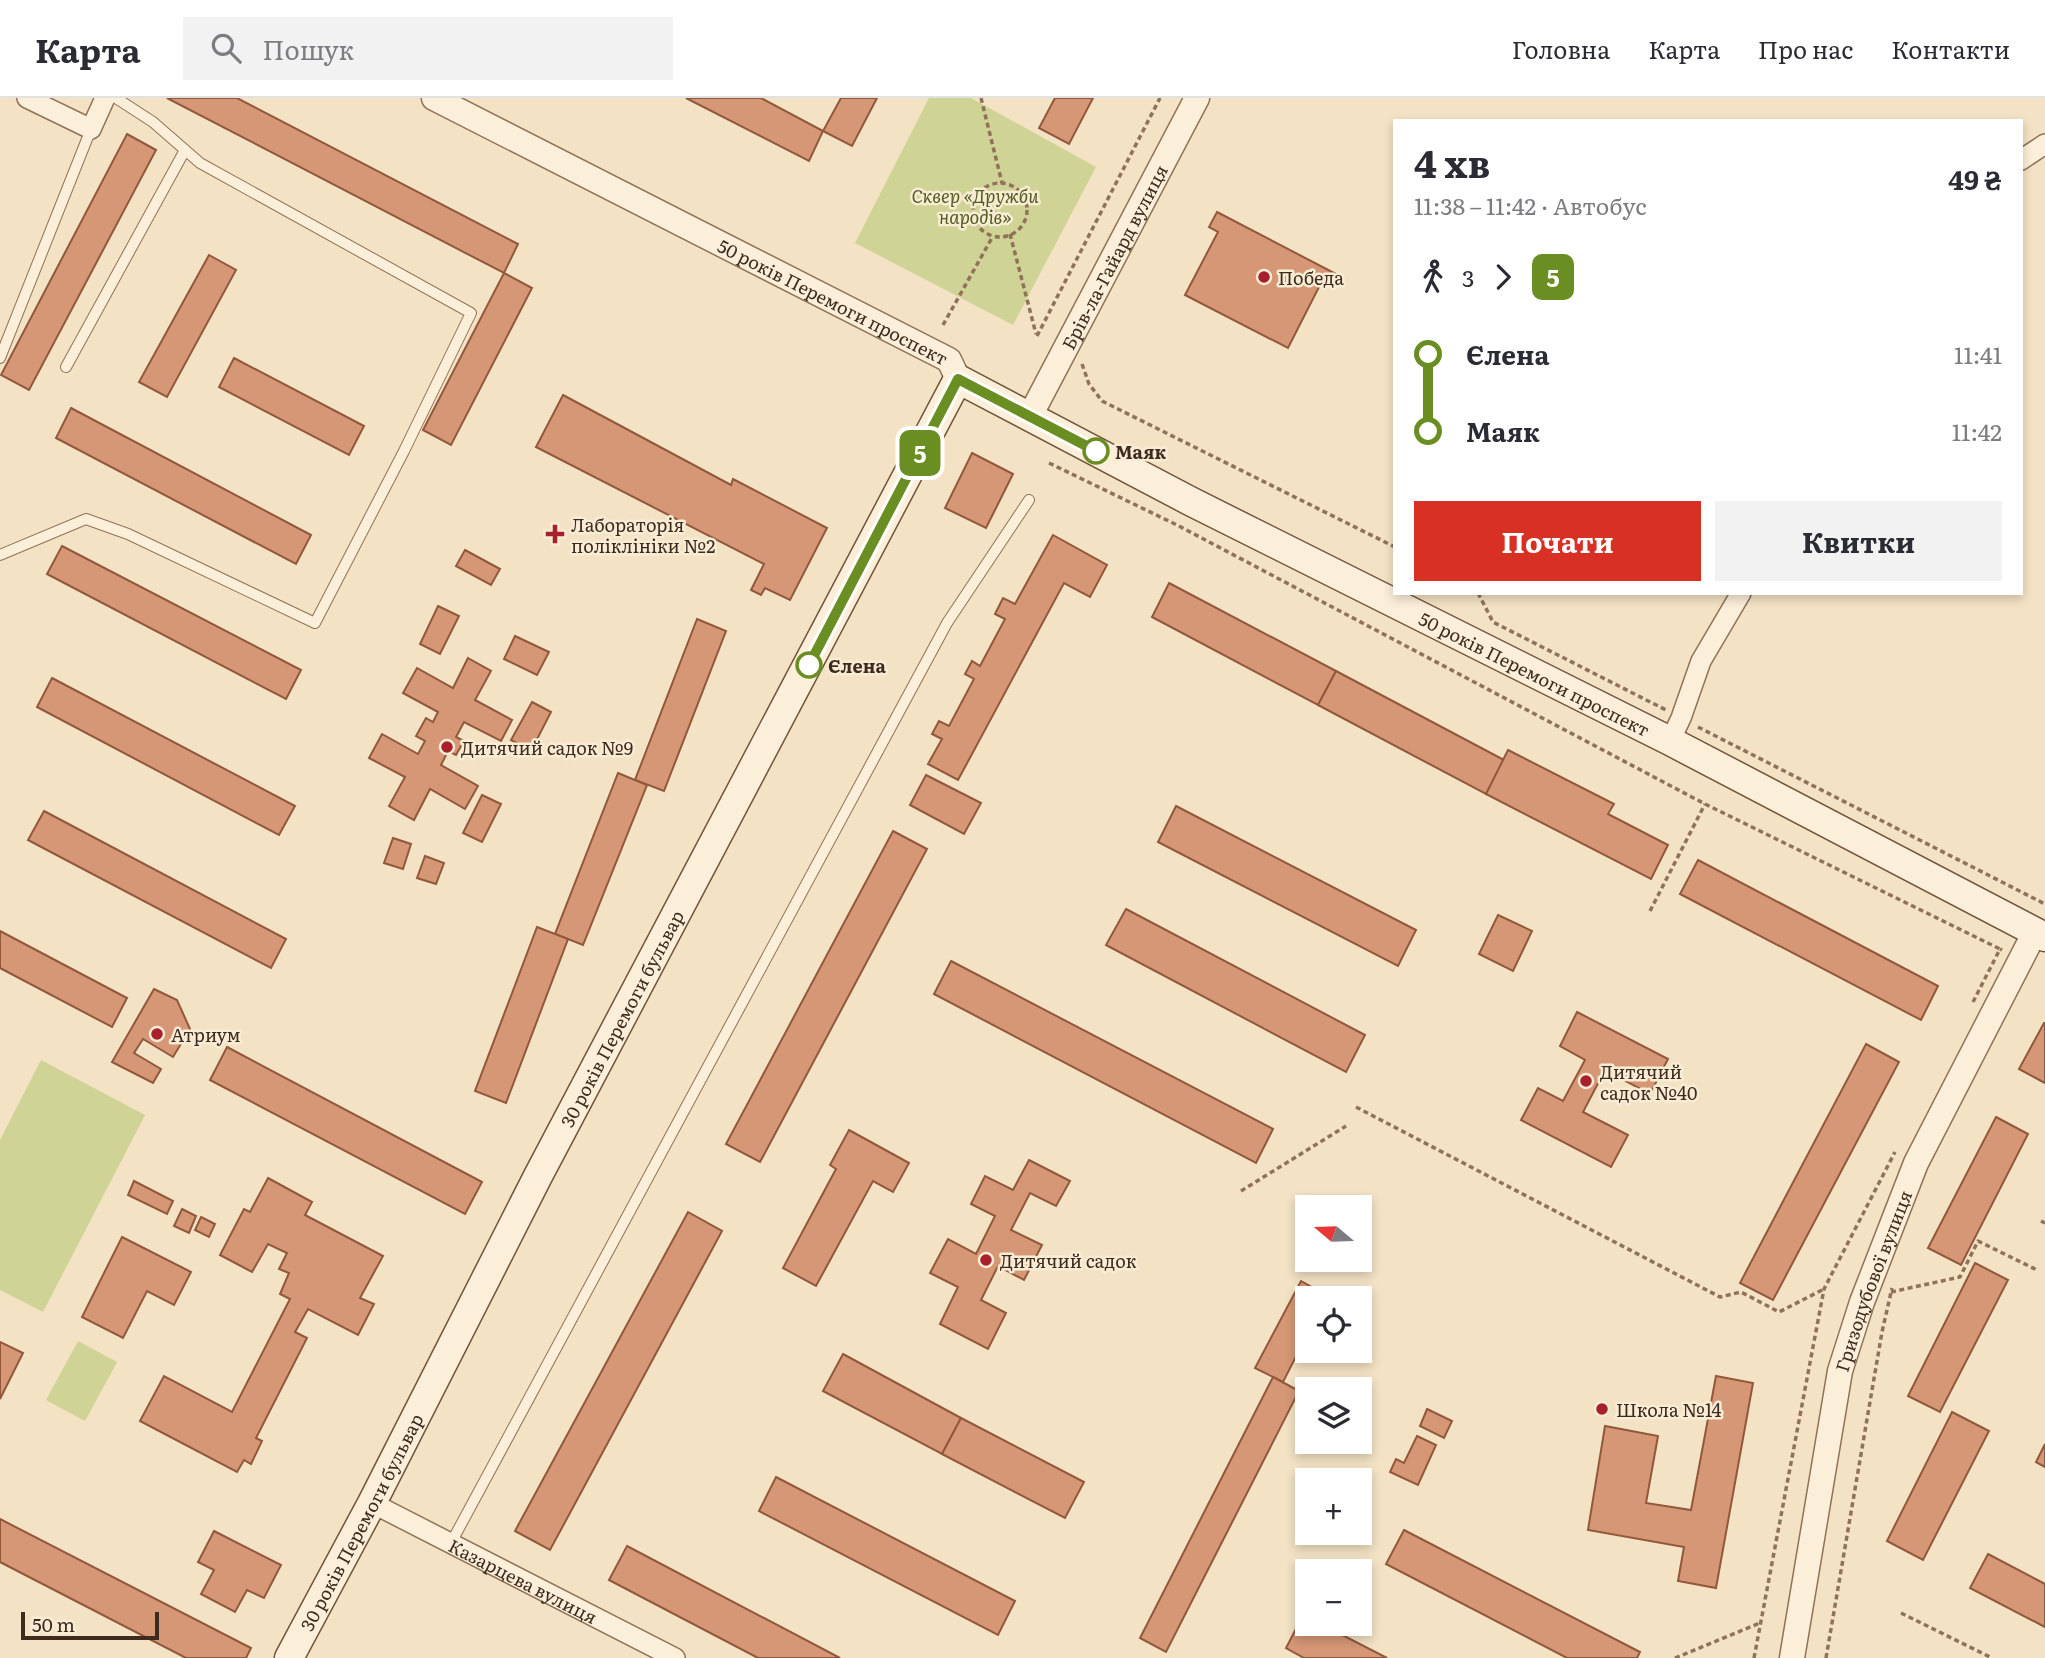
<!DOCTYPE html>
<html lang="uk">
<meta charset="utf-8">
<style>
:root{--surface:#fff;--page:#f2f2f3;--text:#2b2b33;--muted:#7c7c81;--line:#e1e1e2;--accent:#d93025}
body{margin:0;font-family:Literata,serif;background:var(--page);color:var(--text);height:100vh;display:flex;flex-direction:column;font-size:26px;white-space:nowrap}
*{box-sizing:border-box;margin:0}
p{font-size:23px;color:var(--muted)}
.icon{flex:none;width:38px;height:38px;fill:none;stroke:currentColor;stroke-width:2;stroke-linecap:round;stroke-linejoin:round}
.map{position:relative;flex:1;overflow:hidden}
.side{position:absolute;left:1393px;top:21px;width:630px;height:476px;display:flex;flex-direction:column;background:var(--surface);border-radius:0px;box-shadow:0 4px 10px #0003}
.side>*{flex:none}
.badge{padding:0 14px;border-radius:10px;font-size:24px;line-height:46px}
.needle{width:46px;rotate:289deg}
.controls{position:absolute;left:1295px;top:1097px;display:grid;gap:14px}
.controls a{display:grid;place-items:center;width:77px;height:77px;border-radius:0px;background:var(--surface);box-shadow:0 4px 10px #0003;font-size:35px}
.scale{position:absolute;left:21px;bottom:18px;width:138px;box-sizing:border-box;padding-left:7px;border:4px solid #3f2b1e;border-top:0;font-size:19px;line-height:24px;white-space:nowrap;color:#3f2b1e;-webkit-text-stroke:5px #f9ecd5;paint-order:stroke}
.map>.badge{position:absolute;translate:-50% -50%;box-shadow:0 0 0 4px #fff}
.legs{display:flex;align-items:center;gap:10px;height:77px;padding:0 21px;font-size:23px}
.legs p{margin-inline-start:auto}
.summary{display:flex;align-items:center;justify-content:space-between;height:119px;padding:0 21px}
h1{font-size:38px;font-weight:700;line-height:52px}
.button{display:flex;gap:14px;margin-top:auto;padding:14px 21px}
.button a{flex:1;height:80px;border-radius:0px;background:var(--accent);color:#fff;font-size:28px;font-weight:700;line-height:80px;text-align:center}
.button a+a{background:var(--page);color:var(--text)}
ul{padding:0 21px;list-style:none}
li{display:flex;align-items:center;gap:24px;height:77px;font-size:26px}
li i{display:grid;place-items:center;width:10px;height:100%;margin:0 9px;background:currentColor}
li i::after{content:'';width:18px;height:18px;margin:-9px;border:5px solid;border-radius:50%;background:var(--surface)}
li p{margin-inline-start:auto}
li:first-child i{background:linear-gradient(#0000 50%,currentColor 0)}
li:last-child i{background:linear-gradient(currentColor 50%,#0000 0)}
header{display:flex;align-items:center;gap:42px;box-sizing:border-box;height:98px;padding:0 35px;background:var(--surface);border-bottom:2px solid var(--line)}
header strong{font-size:33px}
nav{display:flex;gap:38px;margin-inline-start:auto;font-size:24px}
.search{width:490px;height:63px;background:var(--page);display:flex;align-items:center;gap:18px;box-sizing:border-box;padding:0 24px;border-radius:0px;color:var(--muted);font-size:26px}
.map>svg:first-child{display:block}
.green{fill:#d0d396}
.building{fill:#d59776;stroke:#92583b;stroke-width:2}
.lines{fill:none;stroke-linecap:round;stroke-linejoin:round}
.service-casing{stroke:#907258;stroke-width:12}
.minor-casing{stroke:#907258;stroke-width:22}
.tertiary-casing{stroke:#907258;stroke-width:27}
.secondary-casing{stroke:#72533b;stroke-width:31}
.path{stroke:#907258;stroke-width:3.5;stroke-dasharray:5 3.5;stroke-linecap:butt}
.service{stroke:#fcefd9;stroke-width:10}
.minor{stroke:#fcefd9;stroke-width:19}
.tertiary{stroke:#fcefd9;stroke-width:24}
.secondary{stroke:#fcefd9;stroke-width:28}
.line-1-casing{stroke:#fff;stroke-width:16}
.line-1{stroke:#6b8e23;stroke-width:10}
.poi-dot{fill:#a6212b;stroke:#f9ecd5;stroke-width:2.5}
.stop-1-dot{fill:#fff;stroke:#6b8e23;stroke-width:3.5}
.labels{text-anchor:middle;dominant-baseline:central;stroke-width:5;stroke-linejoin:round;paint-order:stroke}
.park-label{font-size:18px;font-style:italic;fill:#525d22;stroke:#f9ecd5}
.street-label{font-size:18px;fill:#3f2b1e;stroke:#f9ecd5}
.poi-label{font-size:18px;fill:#3f2b1e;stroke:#f9ecd5;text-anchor:start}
.stop-label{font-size:18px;font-weight:bold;fill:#3f2b1e;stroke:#f9ecd5;text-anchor:start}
</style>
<header>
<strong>Карта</strong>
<div class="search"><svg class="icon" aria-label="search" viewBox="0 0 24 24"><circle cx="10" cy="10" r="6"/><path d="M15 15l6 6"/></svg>Пошук</div>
<nav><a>Головна</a><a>Карта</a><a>Про нас</a><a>Контакти</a></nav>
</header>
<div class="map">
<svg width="2045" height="1560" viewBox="0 0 2045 1560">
<rect width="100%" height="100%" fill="#f3e2c4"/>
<g class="green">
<path d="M929,0H971L1096,69L1013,227L855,145Z"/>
<path d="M41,962L145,1017L43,1214L0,1192V1042Z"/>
<path d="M78,1243L117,1264L85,1323L46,1302Z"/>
</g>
<g class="building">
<path d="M167,0H237L518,146L504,175Z"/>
<path d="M686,0H761L823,33L809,63Z"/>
<path d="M841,0H877L852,48L823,33Z"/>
<path d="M1055,0H1093L1069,46L1039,30Z"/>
<path d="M127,36L156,52L29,292L1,277Z"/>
<path d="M1217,114L1336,176L1330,187L1322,183L1288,250L1185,197L1218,134L1209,129Z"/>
<path d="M209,157L236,172L167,299L139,284Z"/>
<path d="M504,175L532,190L451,347L423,332Z"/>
<path d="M234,260L364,328L349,357L219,289Z"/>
<path d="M563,297L731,387L733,381L827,430L790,502L765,490L761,497L751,492L764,466L536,349Z"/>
<path d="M71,310L311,437L296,466L56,340Z"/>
<path d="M972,355L1013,376L986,430L945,410Z"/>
<path d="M1053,437L1107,467L1090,499L1064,485L958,682L928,666L942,641L932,636L939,623L949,628L974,581L965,576L972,563L980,568L1005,521L995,516L1003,500L1015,506Z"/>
<path d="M62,448L301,572L286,601L47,476Z"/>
<path d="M465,452L500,471L491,487L456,468Z"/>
<path d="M1169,485L1336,573L1318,607L1152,519Z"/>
<path d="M438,508L459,518L440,556L420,546Z"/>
<path d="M697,521L726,533L664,693L635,682Z"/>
<path d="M515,538L549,554L537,577L504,561Z"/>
<path d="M468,560L491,573L475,602L512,622L501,643L464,624L456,639L464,643L456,657L448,653L441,667L478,688L465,711L430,691L414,722L389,708L405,679L369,660L382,636L418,656L425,643L416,638L426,620L433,624L438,614L403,595L417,570L453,590Z"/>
<path d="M1336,573L1504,662L1486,696L1318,607Z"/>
<path d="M52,580L295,708L279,737L37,609Z"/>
<path d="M532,604L551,614L531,653L511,642Z"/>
<path d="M1508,652L1614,706L1608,716L1668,747L1651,781L1486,696Z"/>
<path d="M618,675L647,687L583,847L555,836Z"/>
<path d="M926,677L981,705L964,736L910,707Z"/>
<path d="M482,697L501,706L482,744L463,735Z"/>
<path d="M1176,708L1416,832L1398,868L1158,744Z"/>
<path d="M44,713L286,841L271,870L28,742Z"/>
<path d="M893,733L927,751L760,1064L726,1046Z"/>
<path d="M393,740L411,746L403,771L384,765Z"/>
<path d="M425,758L444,765L436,786L417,780Z"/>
<path d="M1698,762L1938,888L1921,922L1680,796Z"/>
<path d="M1126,811L1365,937L1346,974L1106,847Z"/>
<path d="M1498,817L1532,833L1513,873L1479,856Z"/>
<path d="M537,829L568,841L506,1005L475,993Z"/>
<path d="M0,833L127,900L112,929L0,870Z"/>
<path d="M951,863L1273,1031L1256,1065L934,896Z"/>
<path d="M154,891L177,902L190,931L173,959L143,941L134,955L161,971L153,985L112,964Z"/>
<path d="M1577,914L1668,961L1650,996L1605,972L1583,1014L1628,1037L1611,1069L1521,1022L1538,990L1563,1003L1585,962L1560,948Z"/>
<path d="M2044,925H2045V985L2019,971Z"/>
<path d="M1866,946L1899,964L1773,1202L1740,1185Z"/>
<path d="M227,949L482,1084L465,1116L210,982Z"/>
<path d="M1996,1019L2028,1036L1961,1167L1928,1150Z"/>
<path d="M849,1032L909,1065L893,1094L873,1083L816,1188L783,1170L836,1071L830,1067Z"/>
<path d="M1029,1062L1070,1083L1056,1108L1030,1095L1011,1132L1042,1147L1024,1182L998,1168L981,1202L1006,1215L988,1251L940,1226L958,1189L930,1175L948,1141L976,1156L995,1118L971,1106L985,1078L1013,1092Z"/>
<path d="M268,1080L312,1104L305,1117L383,1158L360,1200L374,1206L358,1237L308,1211L295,1234L307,1240L256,1340L262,1343L251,1366L244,1362L237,1374L140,1323L164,1278L232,1314L290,1201L280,1196L289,1175L279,1171L287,1155L268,1146L252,1174L220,1157L244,1111L250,1114Z"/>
<path d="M134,1083L173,1103L167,1116L128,1097Z"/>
<path d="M182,1111L196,1118L189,1135L174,1128Z"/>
<path d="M688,1114L722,1133L550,1452L515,1433Z"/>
<path d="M201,1119L215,1126L209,1139L195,1132Z"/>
<path d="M122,1139L191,1174L174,1207L147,1193L123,1240L82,1219Z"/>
<path d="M1975,1165L2008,1182L1940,1314L1908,1298Z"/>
<path d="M1301,1183L1328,1198L1326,1200H1307V1237L1283,1284L1255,1270Z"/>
<path d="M0,1244L23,1255L0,1301Z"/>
<path d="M843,1256L961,1320L942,1356L823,1293Z"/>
<path d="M1716,1278L1753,1285L1716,1490L1678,1483L1684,1449L1588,1432L1605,1328L1658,1338L1646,1405L1691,1412Z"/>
<path d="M1273,1279L1299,1293L1166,1554L1140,1540Z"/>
<path d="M1427,1311L1452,1323L1444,1340L1420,1328Z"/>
<path d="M1952,1314L1989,1333L1923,1462L1887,1443Z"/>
<path d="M961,1320L1084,1384L1065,1420L942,1356Z"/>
<path d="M1417,1338L1436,1347L1418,1387L1390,1374L1396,1361L1404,1365Z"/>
<path d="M2045,1346V1369L2036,1364Z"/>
<path d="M776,1379L1015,1503L998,1537L759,1413Z"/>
<path d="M0,1421L251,1550L246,1560H186L0,1464Z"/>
<path d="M1404,1432L1640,1554L1637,1560H1567L1386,1466Z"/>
<path d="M214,1433L281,1467L264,1500L247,1492L235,1514L201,1496L214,1472L198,1464Z"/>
<path d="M627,1448L840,1560H758L609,1482Z"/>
<path d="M1988,1456L2045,1486V1529L1970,1490Z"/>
<path d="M1303,1517L1307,1519V1526H1321L1387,1560H1304L1286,1550Z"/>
</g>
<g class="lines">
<defs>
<g id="service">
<path d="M0,260L91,31"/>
<path d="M66,269L185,52"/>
<path d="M0,457L86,421L128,436L315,525L404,353L471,215L200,65L153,24L116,0"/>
<path d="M451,1445L947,525L1029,402"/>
</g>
<g id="minor">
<path d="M27,0L91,31L105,0"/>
<path d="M2021,62L2045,46"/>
<path d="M1670,643L1681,620L1701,563L1741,495"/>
<path id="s1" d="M372,1405L675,1560"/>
</g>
<g id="tertiary">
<path id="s2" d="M434,0L949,262L958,281"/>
<path id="s3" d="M1030,318L1197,0"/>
<path id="s4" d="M1792,1560L1840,1273L1862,1204L1916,1065L2035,834"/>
</g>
<g id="secondary">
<path id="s5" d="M289,1560L372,1405L538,1078L958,281L1190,403L1670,643L2045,839"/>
</g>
</defs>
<use href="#service" class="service-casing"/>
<use href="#minor" class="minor-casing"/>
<use href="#tertiary" class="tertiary-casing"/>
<use href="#secondary" class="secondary-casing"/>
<g class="path">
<path d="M981,0L1002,85"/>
<circle cx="1000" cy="112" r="27"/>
<path d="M1010,136L1036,236"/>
<path d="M943,227L993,138"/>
<path d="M1037,238L1160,0"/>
<path d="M1082,266L1089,286L1102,303L1395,449"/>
<path d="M1049,365L1177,427L1705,706L2000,851"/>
<path d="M1478,495L1493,524L1666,612"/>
<path d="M1698,629L2045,806"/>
<path d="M1650,813L1705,706"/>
<path d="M1973,904L2000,851L2002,852"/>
<path d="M1356,1009L1720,1199L1741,1194L1779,1214L1824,1191"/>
<path d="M1241,1093L1346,1028"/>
<path d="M2041,1123L2045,1125"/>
<path d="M1891,1194L1960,1179L1978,1143L2037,1172"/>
<path d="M1901,1515L1992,1560"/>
<path d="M1675,1560L1760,1525"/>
<path d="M1754,1560L1824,1191L1895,1054"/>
<path d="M1826,1560L1882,1234L1892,1190"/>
</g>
<use href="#service" class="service"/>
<use href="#minor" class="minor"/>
<use href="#tertiary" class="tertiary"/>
<use href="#secondary" class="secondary"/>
</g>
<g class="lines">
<defs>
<path id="line-1" d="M809,567L958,281L1096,353"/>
</defs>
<use href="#line-1" class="line-1-casing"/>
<use href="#line-1" class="line-1"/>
</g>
<g class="poi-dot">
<circle cx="1264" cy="179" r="7"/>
<path d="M551.5 425.5h7v7h7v7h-7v7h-7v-7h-7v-7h7z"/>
<circle cx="447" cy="649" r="7"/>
<circle cx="157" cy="936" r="7"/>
<circle cx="1586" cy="983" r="7"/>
<circle cx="986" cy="1162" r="7"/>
<circle cx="1602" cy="1311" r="7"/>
</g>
<g class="stop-1-dot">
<circle cx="1096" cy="353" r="12"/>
<circle cx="809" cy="567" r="12"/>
</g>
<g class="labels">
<g class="park-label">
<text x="975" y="97">Сквер «Дружби<tspan x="975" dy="21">народів»</tspan></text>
</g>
<g class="street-label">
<text stroke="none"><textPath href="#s3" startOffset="180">Брів-ла-Гайард вулиця</textPath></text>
<text stroke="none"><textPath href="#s2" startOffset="448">50 років Перемоги проспект</textPath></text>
<text stroke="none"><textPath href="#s5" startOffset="2091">50 років Перемоги проспект</textPath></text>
<text stroke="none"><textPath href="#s5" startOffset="721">30 років Перемоги бульвар</textPath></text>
<text stroke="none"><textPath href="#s4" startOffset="387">Гризодубової вулиця</textPath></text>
<text stroke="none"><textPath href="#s5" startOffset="154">30 років Перемоги бульвар</textPath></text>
<text stroke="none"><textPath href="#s1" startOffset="170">Казарцева вулиця</textPath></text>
</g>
<g class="poi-label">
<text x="1278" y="179">Победа</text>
<text x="571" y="426">Лабораторія<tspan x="571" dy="21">поліклініки №2</tspan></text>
<text x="461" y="649">Дитячий садок №9</text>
<text x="171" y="936">Атриум</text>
<text x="1600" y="973">Дитячий<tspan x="1600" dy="21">садок №40</tspan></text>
<text x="1000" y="1162">Дитячий садок</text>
<text x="1616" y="1311">Школа №14</text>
</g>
<g class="stop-label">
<text x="1115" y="353">Маяк</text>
<text x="828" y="567">Єлена</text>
</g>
</g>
</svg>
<div class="controls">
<a><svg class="needle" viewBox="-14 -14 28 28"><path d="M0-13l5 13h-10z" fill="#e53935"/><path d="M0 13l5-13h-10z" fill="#7c7c81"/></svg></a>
<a><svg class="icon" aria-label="locate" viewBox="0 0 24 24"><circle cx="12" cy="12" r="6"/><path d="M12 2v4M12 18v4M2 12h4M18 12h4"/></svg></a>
<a><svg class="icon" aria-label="layers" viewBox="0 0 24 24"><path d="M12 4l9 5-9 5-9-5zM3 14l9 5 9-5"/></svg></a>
<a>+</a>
<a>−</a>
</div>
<div class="scale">50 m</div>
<b class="badge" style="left:920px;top:355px;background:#6b8e23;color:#fff">5</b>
<section class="side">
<div class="summary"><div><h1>4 хв</h1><p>11:38 – 11:42 · Автобус</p></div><b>49 ₴</b></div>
<div class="legs"><svg class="icon" aria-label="walk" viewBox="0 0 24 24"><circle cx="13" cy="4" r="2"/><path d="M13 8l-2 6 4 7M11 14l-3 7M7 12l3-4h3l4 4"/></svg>3<svg class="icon" aria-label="forward" viewBox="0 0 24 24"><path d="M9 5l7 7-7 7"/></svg><b class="badge" style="background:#6b8e23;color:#fff">5</b></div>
<ul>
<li><i style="color:#6b8e23"></i><b>Єлена</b><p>11:41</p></li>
<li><i style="color:#6b8e23"></i><b>Маяк</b><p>11:42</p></li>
</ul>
<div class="button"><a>Почати</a><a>Квитки</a></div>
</section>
</div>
